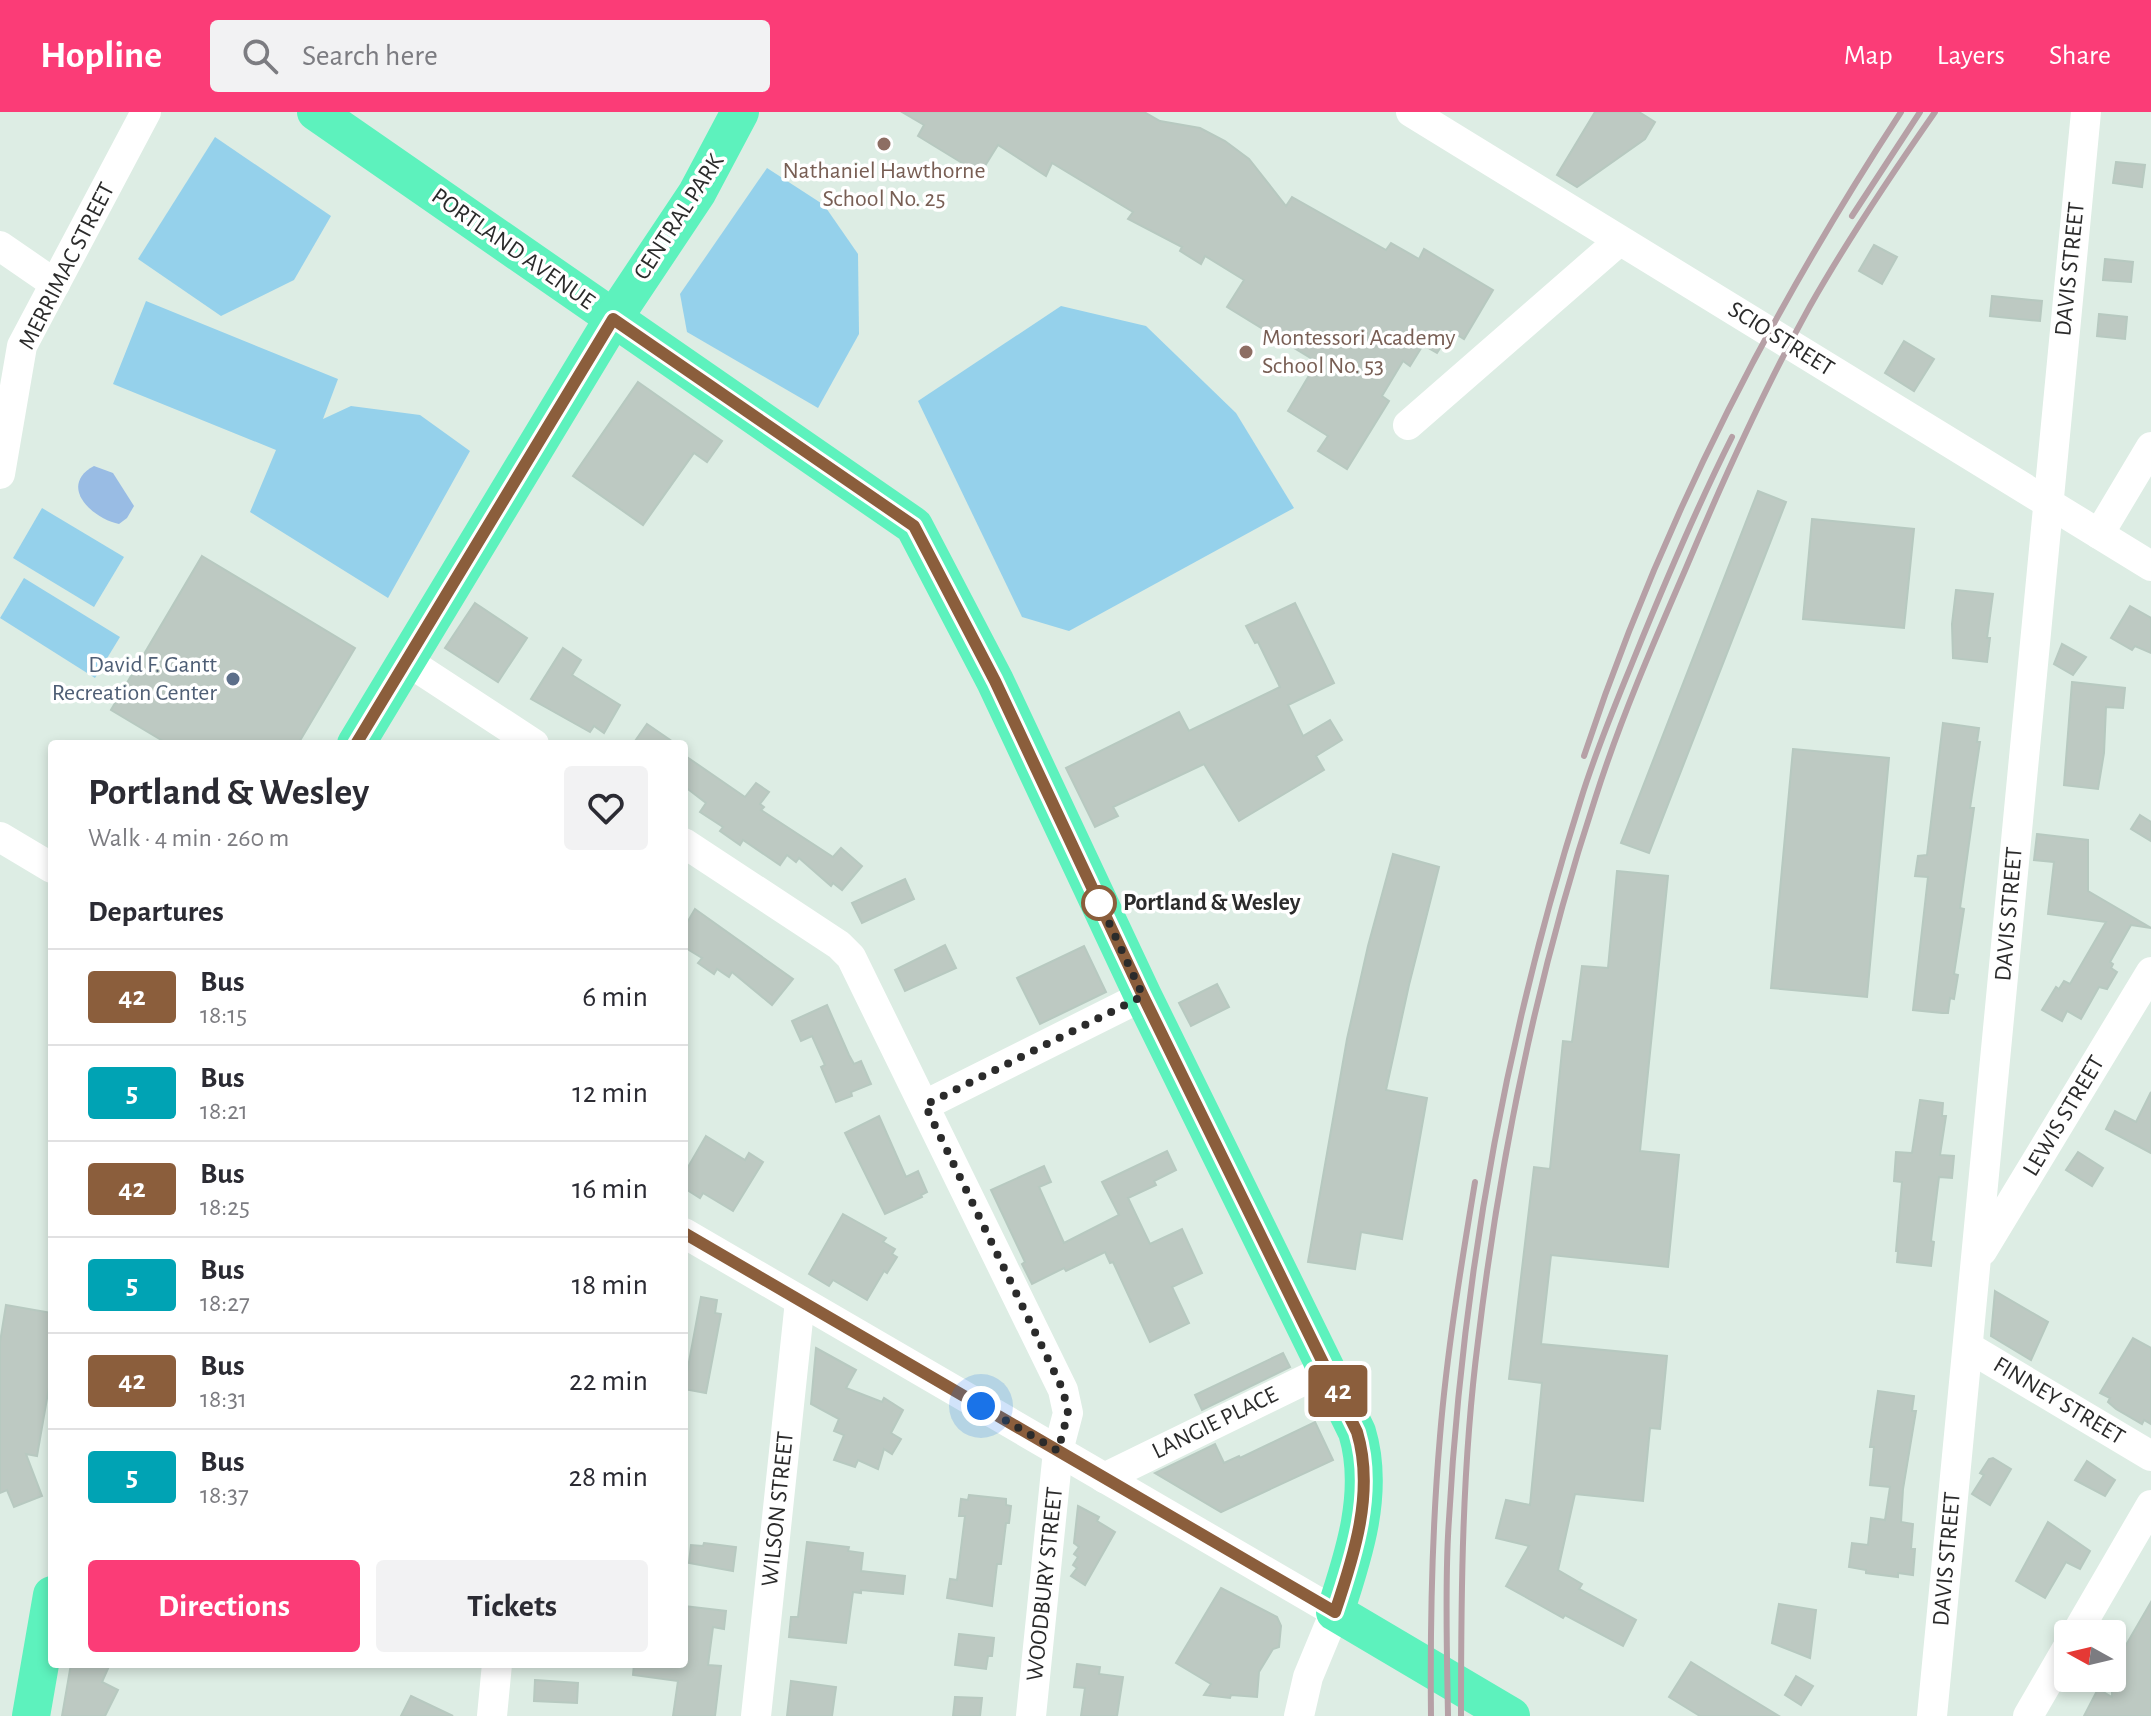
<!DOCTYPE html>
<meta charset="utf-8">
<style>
:root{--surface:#fff;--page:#f2f2f3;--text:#2b2b33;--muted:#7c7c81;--line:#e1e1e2;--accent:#fb3c77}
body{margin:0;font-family:"Alegreya Sans",sans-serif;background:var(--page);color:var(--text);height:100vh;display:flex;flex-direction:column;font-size:30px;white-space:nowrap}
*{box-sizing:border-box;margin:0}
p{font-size:26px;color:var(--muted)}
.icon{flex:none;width:44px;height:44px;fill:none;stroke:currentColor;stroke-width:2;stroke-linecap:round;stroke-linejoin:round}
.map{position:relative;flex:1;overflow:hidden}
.details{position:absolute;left:48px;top:628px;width:640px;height:928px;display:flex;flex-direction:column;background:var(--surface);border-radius:8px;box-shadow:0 4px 12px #0003}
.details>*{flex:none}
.badge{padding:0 16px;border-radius:6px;font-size:28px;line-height:52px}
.needle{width:52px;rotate:278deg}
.fabs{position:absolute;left:2054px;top:1508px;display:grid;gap:16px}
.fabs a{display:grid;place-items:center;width:72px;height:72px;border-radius:8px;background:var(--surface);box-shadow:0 4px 12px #0003;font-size:40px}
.you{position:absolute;width:40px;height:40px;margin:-20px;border:6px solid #fff;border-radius:50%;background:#1a73e8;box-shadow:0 0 0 12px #1a73e833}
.map>.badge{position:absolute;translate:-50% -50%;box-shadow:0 0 0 4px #fff}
h2{padding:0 40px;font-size:30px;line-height:72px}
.round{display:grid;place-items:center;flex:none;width:84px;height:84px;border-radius:8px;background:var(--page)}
.head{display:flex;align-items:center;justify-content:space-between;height:136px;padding:0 40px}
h1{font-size:38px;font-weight:600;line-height:60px}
.action{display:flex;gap:16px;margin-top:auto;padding:16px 40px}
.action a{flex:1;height:92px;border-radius:8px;background:var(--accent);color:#fff;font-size:32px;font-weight:600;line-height:92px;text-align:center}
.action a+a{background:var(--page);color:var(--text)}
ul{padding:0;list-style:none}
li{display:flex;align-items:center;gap:24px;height:96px;padding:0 40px;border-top:2px solid var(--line)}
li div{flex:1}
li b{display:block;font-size:30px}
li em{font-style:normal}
li .badge{min-width:88px;font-weight:700;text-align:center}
header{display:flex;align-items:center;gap:48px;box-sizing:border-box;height:112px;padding:0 40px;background:var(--accent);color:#fff}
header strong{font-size:38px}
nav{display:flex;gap:44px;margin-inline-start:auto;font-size:28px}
.search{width:560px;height:72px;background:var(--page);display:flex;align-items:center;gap:20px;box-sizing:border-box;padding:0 28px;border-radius:8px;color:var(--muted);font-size:30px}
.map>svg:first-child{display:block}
.green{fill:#99bce4}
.pitch{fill:#95d1eb}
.building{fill:#bdc9c2;stroke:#b7c9c0;stroke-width:2}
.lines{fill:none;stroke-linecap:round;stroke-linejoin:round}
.minor{stroke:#fff;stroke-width:30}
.major{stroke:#5df2bd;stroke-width:38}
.rail{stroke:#b6a0a6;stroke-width:6}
.line-casing{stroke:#fff;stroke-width:18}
.line{stroke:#8b5e3c;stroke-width:12}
.walk{stroke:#2b2b2b;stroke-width:8;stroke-dasharray:0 14.4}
.education-dot{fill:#8d6e63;stroke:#fff;stroke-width:3}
.service-dot{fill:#5c6f8a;stroke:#fff;stroke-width:3}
.stop-dot{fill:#fff;stroke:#8b5e3c;stroke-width:4}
.labels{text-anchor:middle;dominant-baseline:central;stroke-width:7;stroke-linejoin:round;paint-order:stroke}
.education-label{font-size:24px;fill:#785e54;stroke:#fff}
.street-label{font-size:24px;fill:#2b2b2b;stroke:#fff}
.service-label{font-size:24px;fill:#4e5e75;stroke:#fff;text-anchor:end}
.stop-label{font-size:24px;font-weight:bold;fill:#2b2b2b;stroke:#fff;text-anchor:start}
</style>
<header>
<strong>Hopline</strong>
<div class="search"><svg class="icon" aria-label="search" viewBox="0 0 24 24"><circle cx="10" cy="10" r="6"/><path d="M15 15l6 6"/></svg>Search here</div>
<nav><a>Map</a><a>Layers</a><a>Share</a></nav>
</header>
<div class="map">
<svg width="2151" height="1604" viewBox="0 0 2151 1604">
<rect width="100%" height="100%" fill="#ddede4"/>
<path class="green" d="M94,354L113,361L134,394L127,406L119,412C93,407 57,374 94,354Z"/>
<g class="pitch">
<path d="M215,25L331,104L294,168L221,204L138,147Z"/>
<path d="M767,56L824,93L858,142L859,222L818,296L687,220L680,182Z"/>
<path d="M146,189L338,267L323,307L351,294L420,303L470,339L388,486L250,400L276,338L113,272Z"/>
<path d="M1061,194L1146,214L1236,301L1294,396L1069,519L1022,505L918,289Z"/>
<path d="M42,396L124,445L94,495L13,446Z"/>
<path d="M24,466L120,525L95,566L0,506Z"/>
</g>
<g class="building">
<path d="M902,0H1144L1160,9L1200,16L1225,29L1249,47L1286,94L1292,85L1386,138L1391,131L1419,147L1424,137L1493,178L1464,227L1451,219L1437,241L1423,233L1410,254L1403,249L1382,284L1389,289L1347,357L1318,339L1328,324L1288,299L1317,250L1227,195L1244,168L1205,144L1201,152L1180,139L1182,135L1128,107L1133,100L1052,51L1046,64L998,33L980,62L918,24L924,13Z"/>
<path d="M1595,0H1639L1655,10L1645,27L1577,75L1557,63Z"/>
<path d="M2116,50L2145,53L2142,75L2113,71Z"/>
<path d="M1874,133L1897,145L1882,172L1859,159Z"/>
<path d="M2105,147L2133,150L2131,170L2103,168Z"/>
<path d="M1992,184L2042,189L2040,209L1990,204Z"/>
<path d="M2099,202L2127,205L2125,227L2097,224Z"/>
<path d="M1904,229L1934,247L1914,279L1885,261Z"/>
<path d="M638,270L722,329L707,350L694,341L643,413L573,364Z"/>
<path d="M1758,379L1786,390L1649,741L1621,731Z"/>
<path d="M1812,407L1914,417L1904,516L1803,507Z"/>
<path d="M202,444L355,536L298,632H168L111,598Z"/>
<path d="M1956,478L1993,482L1987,526H1990L1987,550L1953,546L1952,512Z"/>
<path d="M475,491L527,526L498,570L445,536Z"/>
<path d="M1295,491L1334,571L1288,593L1303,624L1330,608L1342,628L1316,644L1324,658L1239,709L1204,652L1113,695L1118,704L1095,715L1066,656L1179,600L1189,619L1280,575L1258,530L1255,531L1246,514Z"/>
<path d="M2130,494L2151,506V541L2135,534L2132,538L2111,526Z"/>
<path d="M2062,532L2086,545L2073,563L2054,552Z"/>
<path d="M563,536L581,548L572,563L620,593L604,621L594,614L590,620L531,587Z"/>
<path d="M2072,570L2125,576L2123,596L2106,595L2104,641L2098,677L2064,673Z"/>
<path d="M1943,611L1979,616L1977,630H1980L1970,696H1974L1960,796L1964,797L1954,862L1958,863L1954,887L1950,886L1948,901H1942L1913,898L1928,765L1915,764L1918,744L1927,743Z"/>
<path d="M647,612L676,632H633Z"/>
<path d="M1793,637L1889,646L1867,885L1771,876Z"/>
<path d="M684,643L745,685L756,671L769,680L760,692L764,695L761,698L833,745L841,736L862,754L842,778L833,771L831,774L799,746L796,750L787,743L780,753L743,728L740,733L720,719L723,715L700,700L706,691L684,674Z"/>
<path d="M2140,703L2151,710V729L2131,717Z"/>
<path d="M2037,722L2088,728V779L2151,816L2131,813L2110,850L2113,852L2111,856L2117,860L2107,877L2099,875L2081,907L2067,899L2062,909L2042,898L2056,875L2059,877L2064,869L2070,872L2106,810L2048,802L2054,750L2034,748Z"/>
<path d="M1393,742L1439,755L1409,873L1386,978L1427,986L1402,1127L1361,1120L1355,1157L1308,1150L1347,927L1368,834Z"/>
<path d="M1617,759L1668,764L1640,1039L1679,1043L1668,1155L1551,1143L1541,1232L1667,1244L1660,1317L1650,1316L1643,1389L1575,1382L1558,1458L1582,1472L1579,1477L1636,1508L1623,1534L1565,1503L1563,1506L1506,1474L1529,1434L1496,1426L1506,1388L1530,1393L1542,1271L1509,1267L1534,1055L1550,1057L1563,929L1572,930L1582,854L1608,856Z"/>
<path d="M905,767L914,787L862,811L852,791Z"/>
<path d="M695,797L793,867L772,893L732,860L729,865L717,857L714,862L698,851L702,846L684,835V816Z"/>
<path d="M945,833L956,856L905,879L895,858Z"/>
<path d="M1084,834L1106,880L1040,912L1017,866Z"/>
<path d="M1217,872L1229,895L1191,914L1179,891Z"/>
<path d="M827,893L849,943L854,952L861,949L871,972L851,980L852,984L836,990L821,955L825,953L812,924L801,929L792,909Z"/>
<path d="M2151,980V1041L2106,1017L2115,999L2136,1010Z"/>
<path d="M1920,988L1943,991L1942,1004H1946L1940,1043L1954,1044L1952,1066L1939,1065L1931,1129L1934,1130L1931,1154L1897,1150L1898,1139H1896L1902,1070L1894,1069L1896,1040L1912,1041Z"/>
<path d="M879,1004L906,1065L918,1059L927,1080L921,1083L922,1085L885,1102L845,1021Z"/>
<path d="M706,1024L745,1048L749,1041L763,1050L733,1099L703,1081L700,1086L684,1076V1062Z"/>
<path d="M1167,1039L1176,1058L1154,1069L1156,1073L1128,1086L1150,1132L1182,1117L1202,1161L1172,1175L1189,1211L1150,1230L1113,1150L1110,1151L1105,1140L1066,1159L1064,1156L1032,1172L1022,1152L1025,1150L991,1078L1044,1054L1051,1070L1039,1075L1064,1131L1119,1103L1102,1070Z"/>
<path d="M2078,1040L2103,1056L2092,1074L2066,1058Z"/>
<path d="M843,1102L886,1126L883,1130L895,1137L892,1142L897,1145L887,1161L884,1159L867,1188L833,1168L829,1174L809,1162Z"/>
<path d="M1995,1179L2048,1210L2031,1248L1991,1224Z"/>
<path d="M701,1185L717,1188L715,1201L721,1202L706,1281L684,1277Z"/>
<path d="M6,1193L52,1201V1258L37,1344L26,1342L42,1384L14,1395L7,1378L0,1381V1230Z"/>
<path d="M2133,1226L2151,1236V1312L2144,1308L2142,1312L2116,1297L2108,1290L2110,1286L2100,1281Z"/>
<path d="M816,1236L856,1258L846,1276L882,1290L884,1286L903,1298L891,1321L901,1327L892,1342L884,1337L878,1357L858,1348L855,1355L834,1348L844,1323L834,1319L839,1307L811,1292Z"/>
<path d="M1283,1241L1290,1255L1202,1298L1195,1283Z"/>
<path d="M1878,1279L1914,1284L1912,1299H1916L1903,1377L1901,1410L1913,1412L1911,1437H1915L1913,1463L1898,1461V1465L1866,1461V1458L1849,1455L1852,1431L1868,1433L1871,1406L1885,1408L1890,1375L1870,1373L1874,1335H1870Z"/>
<path d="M1315,1310L1333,1348L1221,1400L1155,1361L1215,1332L1224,1351L1239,1344L1240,1346Z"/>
<path d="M1993,1346L2011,1357L1990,1393L1972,1382L1984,1363L1980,1361L1989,1347Z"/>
<path d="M2087,1349L2115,1368L2105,1384L2075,1368Z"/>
<path d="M969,1383L1006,1387V1393L1011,1394L1009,1411H1006L1001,1452H997L992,1494L947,1486L950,1467L957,1468L965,1404H959L961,1387L968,1388Z"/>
<path d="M1078,1394L1099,1405L1097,1409L1115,1420L1085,1473L1071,1464L1077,1456L1073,1453L1078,1445L1074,1442L1079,1435L1074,1431Z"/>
<path d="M2048,1410L2090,1439L2080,1457L2066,1450L2045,1486L2016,1469Z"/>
<path d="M807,1430L849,1435L848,1439L863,1441L861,1459L905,1464L903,1482L861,1478V1481L853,1480L846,1531L789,1525L791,1505H798Z"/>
<path d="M704,1431L736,1435L733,1459L689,1451L691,1433L703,1434Z"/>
<path d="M1221,1476L1277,1505L1281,1514L1279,1535L1273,1537L1259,1560L1257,1585L1231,1583L1230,1586L1204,1583L1211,1572L1176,1551Z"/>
<path d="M2151,1490V1604H2084L2098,1577L2112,1585V1557Z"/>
<path d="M1779,1492L1816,1498L1810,1546L1772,1531Z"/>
<path d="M684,1494L726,1499L724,1517L713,1515L708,1553L721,1554L715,1604H673L678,1569L633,1563L634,1552H684Z"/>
<path d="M959,1522L994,1526L992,1544H988L986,1557L955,1553Z"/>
<path d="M1691,1550L1733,1576L1779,1604H1700L1669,1585Z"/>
<path d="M71,1552H110L102,1570L118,1578L105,1604H62Z"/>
<path d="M1077,1552L1100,1555L1099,1562L1123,1565L1117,1604H1081L1085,1576L1074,1575Z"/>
<path d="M1796,1564L1813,1574L1801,1593L1785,1583Z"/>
<path d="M535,1568L578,1571L577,1591L534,1589Z"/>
<path d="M791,1569L836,1575L832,1604H787Z"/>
<path d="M411,1584L453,1604H401Z"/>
<path d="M955,1585L982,1586L980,1604H953Z"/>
</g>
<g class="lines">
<g class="minor">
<path d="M1411,0L2151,454"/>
<path d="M0,134L55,172"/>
<path d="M1408,313L1619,129"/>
<path d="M0,362L22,234L146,0"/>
<path d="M2099,422L2151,335"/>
<path d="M407,549L534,632"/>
<path d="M0,725L52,756"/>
<path d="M684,731L839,833L851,845L1063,1278L1068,1301L1058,1339L1031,1604"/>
<path d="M925,993L1143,884"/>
<path d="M684,1121L1335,1500L1308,1565L1299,1604"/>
<path d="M1982,1139L2151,860"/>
<path d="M1968,1235L2151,1344"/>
<path d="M1104,1366L1327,1257"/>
<path d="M2076,1522L2151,1393"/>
<path d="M492,1604L497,1552"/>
<path d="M756,1604L800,1189"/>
<path d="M1932,1604L2086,0"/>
<path d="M2028,1604L2068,1535"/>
</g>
<g class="major">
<path d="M316,0L914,414L995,569L1143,884L1357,1320C1375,1379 1354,1443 1335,1500L1511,1604"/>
<path d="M356,632L613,207L697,81L740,0"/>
<path d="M31,1604L52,1483"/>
</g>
<g class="rail">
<path d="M1852,104L1920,0"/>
<path d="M1584,644C1659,417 1770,200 1901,0"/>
<path d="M1431,1604C1430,1511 1432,1417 1440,1324C1447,1239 1461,1154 1475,1070"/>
<path d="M1448,1604C1447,1544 1445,1484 1448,1424C1461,1174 1505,926 1581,687C1596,638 1616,591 1635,544C1665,470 1696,397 1732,325"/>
<path d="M1461,1604C1461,1478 1462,1354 1478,1229C1500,1045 1537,863 1595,687C1620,608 1653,532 1686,456C1723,368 1763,279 1810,194C1848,127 1891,63 1935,0"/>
</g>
</g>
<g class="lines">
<defs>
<path id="line" d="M356,632L613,207L914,414L995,569L1143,884L1357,1320C1375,1379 1354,1444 1335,1500L684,1121"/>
</defs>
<use href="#line" class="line-casing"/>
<use href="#line" class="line"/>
<path class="walk" d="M981,1294L1058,1339L1068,1301L1063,1278L925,993L1143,884L1097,785L1099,791"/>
</g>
<g class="education-dot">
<circle cx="884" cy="32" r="8"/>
<circle cx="1246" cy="240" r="8"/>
</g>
<circle class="service-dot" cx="233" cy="567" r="8"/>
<circle class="stop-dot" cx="1099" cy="791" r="16"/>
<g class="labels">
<g class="education-label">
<text x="884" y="59">Nathaniel Hawthorne<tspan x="884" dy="28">School No. 25</tspan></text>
<text x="1262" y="226" text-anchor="start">Montessori Academy<tspan x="1262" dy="28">School No. 53</tspan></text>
</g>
<g class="street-label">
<text transform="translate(679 105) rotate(-57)">CENTRAL PARK</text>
<text transform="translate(513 137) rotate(35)">PORTLAND AVENUE</text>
<text transform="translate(67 154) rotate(-63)">MERRIMAC STREET</text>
<text transform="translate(2070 157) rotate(-84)">DAVIS STREET</text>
<text transform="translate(1781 227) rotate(32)">SCIO STREET</text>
<text transform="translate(2009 802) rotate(-85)">DAVIS STREET</text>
<text transform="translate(2064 1004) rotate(-59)">LEWIS STREET</text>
<text transform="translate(2059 1289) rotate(31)">FINNEY STREET</text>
<text transform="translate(1215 1311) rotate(-26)">LANGIE PLACE</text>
<text transform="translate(778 1397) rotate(-84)">WILSON STREET</text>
<text transform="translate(1947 1447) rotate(-85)">DAVIS STREET</text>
<text transform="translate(1045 1472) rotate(-84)">WOODBURY STREET</text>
</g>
<g class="service-label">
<text x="217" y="553">David F. Gantt<tspan x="217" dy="28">Recreation Center</tspan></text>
</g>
<g class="stop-label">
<text x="1123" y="791">Portland &amp; Wesley</text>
</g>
</g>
</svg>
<div class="fabs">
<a><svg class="needle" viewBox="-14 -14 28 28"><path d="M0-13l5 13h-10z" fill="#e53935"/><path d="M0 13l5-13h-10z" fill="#7c7c81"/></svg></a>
</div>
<div class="you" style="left:981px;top:1294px"></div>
<b class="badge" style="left:1338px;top:1279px;background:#8b5e3c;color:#fff">42</b>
<section class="details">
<div class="head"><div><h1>Portland &amp; Wesley</h1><p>Walk · 4 min · 260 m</p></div><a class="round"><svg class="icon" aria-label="heart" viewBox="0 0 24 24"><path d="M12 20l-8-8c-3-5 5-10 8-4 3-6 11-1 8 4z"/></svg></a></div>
<h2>Departures</h2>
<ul>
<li><span class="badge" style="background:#8b5e3c;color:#fff">42</span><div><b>Bus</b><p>18:15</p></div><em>6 min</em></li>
<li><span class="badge" style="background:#00a3b4;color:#fff">5</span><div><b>Bus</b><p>18:21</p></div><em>12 min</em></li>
<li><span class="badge" style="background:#8b5e3c;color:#fff">42</span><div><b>Bus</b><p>18:25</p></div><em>16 min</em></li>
<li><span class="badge" style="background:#00a3b4;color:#fff">5</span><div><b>Bus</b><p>18:27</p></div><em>18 min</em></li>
<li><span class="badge" style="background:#8b5e3c;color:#fff">42</span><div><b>Bus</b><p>18:31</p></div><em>22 min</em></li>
<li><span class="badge" style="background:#00a3b4;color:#fff">5</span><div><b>Bus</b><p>18:37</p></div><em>28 min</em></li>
</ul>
<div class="action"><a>Directions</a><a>Tickets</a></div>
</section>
</div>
